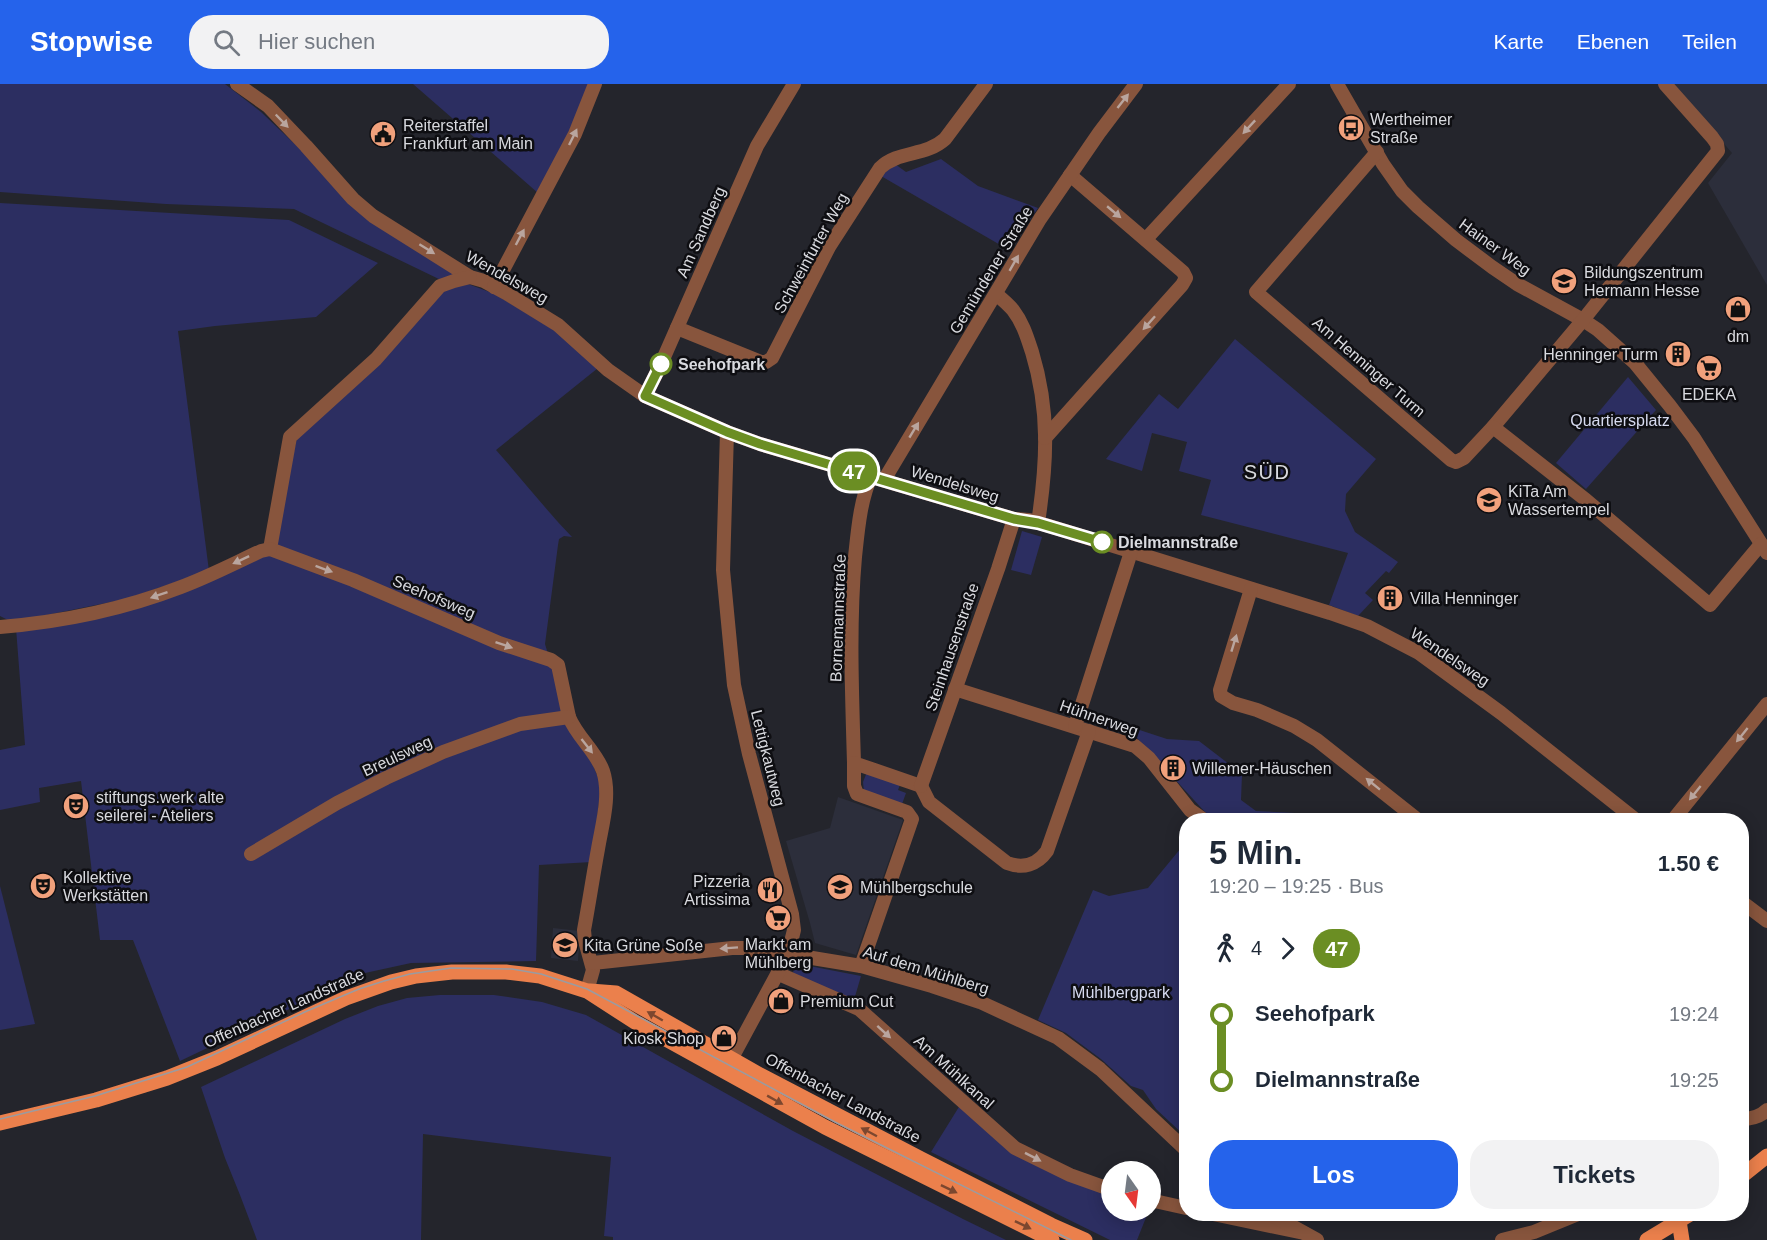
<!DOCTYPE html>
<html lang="de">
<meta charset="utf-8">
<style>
:root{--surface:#fff;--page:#f2f2f3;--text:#1f2937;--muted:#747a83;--accent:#2563eb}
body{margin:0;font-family:Helvetica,sans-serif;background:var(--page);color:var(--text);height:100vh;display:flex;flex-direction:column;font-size:22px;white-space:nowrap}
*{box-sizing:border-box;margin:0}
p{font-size:20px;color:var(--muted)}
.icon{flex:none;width:33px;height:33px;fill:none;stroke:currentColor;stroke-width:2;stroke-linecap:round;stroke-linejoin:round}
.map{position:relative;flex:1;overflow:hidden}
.sheet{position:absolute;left:1179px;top:729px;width:570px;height:408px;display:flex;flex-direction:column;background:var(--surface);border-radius:24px;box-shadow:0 3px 15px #0003}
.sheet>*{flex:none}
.badge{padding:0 12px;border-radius:20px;font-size:21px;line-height:39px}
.needle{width:39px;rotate:166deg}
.controls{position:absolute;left:1101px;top:1077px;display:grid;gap:12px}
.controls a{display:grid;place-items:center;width:60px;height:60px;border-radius:50%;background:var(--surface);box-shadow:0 3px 15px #0003;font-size:30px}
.map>.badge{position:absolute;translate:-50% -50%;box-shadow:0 0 0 3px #fff}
.legs{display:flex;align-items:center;gap:9px;height:66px;padding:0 30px;font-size:20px}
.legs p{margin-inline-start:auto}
.summary{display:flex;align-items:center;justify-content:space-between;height:102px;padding:0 30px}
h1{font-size:33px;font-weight:600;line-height:45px}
.action{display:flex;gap:12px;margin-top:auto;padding:12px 30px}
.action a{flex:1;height:69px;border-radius:24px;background:var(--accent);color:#fff;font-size:24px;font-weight:600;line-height:69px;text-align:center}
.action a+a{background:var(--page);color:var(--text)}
ul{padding:0 30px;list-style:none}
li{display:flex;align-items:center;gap:21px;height:66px;font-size:22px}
li i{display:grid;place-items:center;width:9px;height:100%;margin:0 8px;background:currentColor}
li i::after{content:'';width:15px;height:15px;margin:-8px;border:4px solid;border-radius:50%;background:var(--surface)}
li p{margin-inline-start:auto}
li:first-child i{background:linear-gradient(#0000 50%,currentColor 0)}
li:last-child i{background:linear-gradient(currentColor 50%,#0000 0)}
header{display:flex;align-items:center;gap:36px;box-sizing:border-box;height:84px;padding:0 30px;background:var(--accent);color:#fff}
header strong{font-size:28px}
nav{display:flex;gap:33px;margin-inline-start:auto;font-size:21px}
.search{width:420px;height:54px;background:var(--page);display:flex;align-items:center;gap:15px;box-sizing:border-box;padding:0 21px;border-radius:24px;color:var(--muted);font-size:22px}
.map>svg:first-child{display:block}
.built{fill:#2c2e3b}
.green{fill:#2c2e61}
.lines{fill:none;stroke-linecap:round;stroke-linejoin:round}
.minor{stroke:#88553d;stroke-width:14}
.major{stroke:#eb804c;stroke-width:15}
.tram{stroke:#9a9ba1;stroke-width:1.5}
.oneway{fill:#b9a59e}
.oneway2{fill:#7c472f}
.line-1-casing{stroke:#fff;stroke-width:14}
.line-1{stroke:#6b8e23;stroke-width:9}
.stop-1-dot{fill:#fff;stroke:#6b8e23;stroke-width:3}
.labels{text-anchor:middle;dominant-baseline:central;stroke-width:5;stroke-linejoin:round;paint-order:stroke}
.poi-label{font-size:16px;fill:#d9dadf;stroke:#0e0e12;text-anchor:start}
.street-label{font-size:16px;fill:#d9dadf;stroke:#0e0e12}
.stop-label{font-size:16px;font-weight:bold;fill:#d9dadf;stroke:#0e0e12;text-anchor:start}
.park-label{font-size:16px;fill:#d7dbf0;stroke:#0e0e12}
.quarter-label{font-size:20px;letter-spacing:1.5px;fill:#d9dadf;stroke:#0e0e12}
</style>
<header>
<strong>Stopwise</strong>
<div class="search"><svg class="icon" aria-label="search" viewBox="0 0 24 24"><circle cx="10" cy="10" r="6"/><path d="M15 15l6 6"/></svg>Hier suchen</div>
<nav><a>Karte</a><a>Ebenen</a><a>Teilen</a></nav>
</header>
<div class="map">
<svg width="1767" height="1156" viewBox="0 0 1767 1156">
<rect width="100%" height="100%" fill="#24252c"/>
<g class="built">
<path d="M1673,0H1767V201L1708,99L1732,69Z"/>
<path d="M838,713L903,736L856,871L815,859L810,839L786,757L830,744Z"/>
<path d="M553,844L580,847L578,877L551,874Z"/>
</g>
<g class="green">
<path d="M0,0H225L261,28L301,66L454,190L443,197L294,125L166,120L0,108Z"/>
<path d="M413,0H590L559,70L538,109Z"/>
<path d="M941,75L978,102L1038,124L1009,166L881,92L895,80L906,88Z"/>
<path d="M0,119L289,136L378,179L316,233L215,242L178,247L209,487L126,515L12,538L0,532Z"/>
<path d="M468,200L495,210L557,248L598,284L496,366C522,395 545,425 572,453L564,452L559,455L558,461L545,560L548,570L547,572L277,465V448L297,353L442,208L448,204Z"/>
<path d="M1235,255L1376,375L1346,410L1345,427L1355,448L1398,478L1389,489L1386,487L1365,509L1373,516L1358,532L1329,521L1348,469L1201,431L1211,396L1179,387L1187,358L1152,349L1142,387L1106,375L1159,310L1178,325Z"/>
<path d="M1628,293L1656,326L1586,405L1556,379Z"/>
<path d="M1022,447L1042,453L1031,491L1011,486Z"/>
<path d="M272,468L554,583L601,701L592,778L539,781L536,877L411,879L365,889L180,977L133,856H100L81,697L39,704L40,718L0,726V666L25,661L16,544L92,531Z"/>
<path d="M1100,633L1167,655L1199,657L1242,690L1241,716L1256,727L1315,730V736H1216L1205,728L1137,654L1098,641Z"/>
<path d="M867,688L900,701L898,706L906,709L902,720L864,708L863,698Z"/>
<path d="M1186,758V1053L1156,1025L1143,1006L1131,1002L1101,975L1066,949L1038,936L1093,806L1109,812L1148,804Z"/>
<path d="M0,802L35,940L0,946Z"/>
<path d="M799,880L861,892L854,916L793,890L794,882Z"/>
<path d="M440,911H494L542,918L586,931L793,1047L963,1135L1006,1156H613V1153L604,1152L611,1073L423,1050L421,1156H257L240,1111L225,1074L201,1003L345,935L378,922L407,914Z"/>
<path d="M962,1018L1017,1065L1111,1111L1112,1126L1140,1127L1147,1131L1137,1156H1110L931,1068Z"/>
</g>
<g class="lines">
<g class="minor">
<path d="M237,0L268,22L306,62L353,115L373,132L470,193L484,197L506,209L558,241L608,286L645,312L727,348L760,360L1014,435L1029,436L1049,442L1330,529L1367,542L1419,569L1501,629L1636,736"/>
<path d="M1337,0L1383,80L1402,107L1418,123L1456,156L1492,183L1517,200L1583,236L1598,246L1635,279L1670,322L1694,354L1767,469"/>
<path d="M1377,68L1256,208L1451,376L1456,378L1464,374L1493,343L1583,236L1718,67L1717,60L1712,53L1665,0"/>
<path d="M1146,155L1289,0"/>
<path d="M494,203L575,50L595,0"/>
<path d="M996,210C1002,215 1008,220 1013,226C1023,239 1027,253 1032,268C1050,327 1047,379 1038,439"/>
<path d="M677,244L761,278H766L772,274L829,163L880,84C899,66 925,73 945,55L986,0"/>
<path d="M645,312L661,280L757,62L794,0"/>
<path d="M1493,343L1586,416L1710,521L1761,460"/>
<path d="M1045,354L1182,201L1186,194L1183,188L1070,91"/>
<path d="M871,392C860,418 858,445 855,473C849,541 852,610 854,679L921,702"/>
<path d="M884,396L1040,135L1099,49L1136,0"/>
<path d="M270,465L353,496L499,559L551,576L558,581L569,633C577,653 596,667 603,687C611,711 602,741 598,765C593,792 589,819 584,846L585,857L593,886L587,907"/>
<path d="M270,465L290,353L376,275L440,202L454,197L470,193"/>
<path d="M1251,505L1220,606L1221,612L1233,619L1257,626L1294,642L1317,656L1418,736"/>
<path d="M0,543C61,538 124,525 181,503C208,493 235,479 261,467L270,465"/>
<path d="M955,605L1135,662L1149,674L1190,726L1204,736"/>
<path d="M1075,642L1131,468"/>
<path d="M854,679V702L857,710L907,728L912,735L861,882"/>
<path d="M921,702L929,718L1007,779C1023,785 1037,781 1047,767L1089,647"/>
<path d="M921,702L998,485L1014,435"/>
<path d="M1673,736L1767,620"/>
<path d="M251,770L337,719L386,694L443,668L520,640L569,633"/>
<path d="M1742,818L1767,837"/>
<path d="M788,870L861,882L932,902L980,918L1058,954L1100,985L1186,1066"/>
<path d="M593,879L732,864H744L786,874"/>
<path d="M779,890L859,925L1015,1064L1070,1091L1112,1106"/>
<path d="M726,985L788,870L794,846L792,830L749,670L734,601L723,486L727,348"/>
<path d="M1742,1035C1751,1035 1760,1033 1767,1026"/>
<path d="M1150,1116L1186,1124"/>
<path d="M1213,1130L1304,1149"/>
<path d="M1270,1130L1317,1156"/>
<path d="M1502,1156L1534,1148L1578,1130"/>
</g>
<g class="major">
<path d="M590,907L616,909L760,991L921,1075L1051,1141L1085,1156"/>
<path d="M0,1039L96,1016L167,994L217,974L346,914L391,898L416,892L452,888H506L540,892L587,907L635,938L825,1043L1052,1156"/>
<path d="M1742,1092L1767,1072"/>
<path d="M1679,1137L1682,1156"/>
<path d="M1647,1156L1690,1130"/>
</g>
<path class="tram" d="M0,1035L95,1012L187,983L307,927L359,905L384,897L410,890L451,884L512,885L541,890L587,905L835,1038L1071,1156"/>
</g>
<defs><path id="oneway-solid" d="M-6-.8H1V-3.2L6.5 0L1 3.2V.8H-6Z" transform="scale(1.5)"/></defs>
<g class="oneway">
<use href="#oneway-solid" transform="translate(1123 17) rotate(-52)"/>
<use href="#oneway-solid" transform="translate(282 37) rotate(46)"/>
<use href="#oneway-solid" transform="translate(1249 43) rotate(133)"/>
<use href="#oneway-solid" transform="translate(573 53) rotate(-64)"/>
<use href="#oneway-solid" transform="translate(1114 128) rotate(40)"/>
<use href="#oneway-solid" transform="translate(520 153) rotate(-62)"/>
<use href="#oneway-solid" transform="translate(427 165) rotate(32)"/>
<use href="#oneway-solid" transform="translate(1014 179) rotate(-60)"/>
<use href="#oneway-solid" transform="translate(1149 239) rotate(132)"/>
<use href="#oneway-solid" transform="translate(914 346) rotate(-59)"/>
<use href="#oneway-solid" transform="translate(241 476) rotate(155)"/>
<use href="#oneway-solid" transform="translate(324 485) rotate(20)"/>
<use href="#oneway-solid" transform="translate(159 511) rotate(161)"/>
<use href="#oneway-solid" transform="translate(1234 559) rotate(-73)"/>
<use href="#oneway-solid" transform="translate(504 561) rotate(19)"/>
<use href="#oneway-solid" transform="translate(1742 651) rotate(129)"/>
<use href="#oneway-solid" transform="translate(587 662) rotate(52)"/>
<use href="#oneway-solid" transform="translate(1373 700) rotate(-141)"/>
<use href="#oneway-solid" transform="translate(1695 709) rotate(129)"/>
<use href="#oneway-solid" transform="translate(729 864) rotate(176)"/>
<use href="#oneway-solid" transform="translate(884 948) rotate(42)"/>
<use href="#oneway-solid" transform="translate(1033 1073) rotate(27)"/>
</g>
<g class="oneway2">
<use href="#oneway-solid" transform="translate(655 932) rotate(-150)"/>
<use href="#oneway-solid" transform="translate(775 1016) rotate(29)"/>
<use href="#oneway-solid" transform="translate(869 1048) rotate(-152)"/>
<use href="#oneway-solid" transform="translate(949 1105) rotate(26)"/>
<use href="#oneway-solid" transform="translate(1023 1141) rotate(26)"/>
</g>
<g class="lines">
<defs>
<path id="line-1" d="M661,280L645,312L727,348L760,360L1014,435L1038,439L1102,458"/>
</defs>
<use href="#line-1" class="line-1-casing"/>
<use href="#line-1" class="line-1"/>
</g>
<defs>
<symbol id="bus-disc" viewBox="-11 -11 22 22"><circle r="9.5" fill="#f1a17c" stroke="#0e0e12"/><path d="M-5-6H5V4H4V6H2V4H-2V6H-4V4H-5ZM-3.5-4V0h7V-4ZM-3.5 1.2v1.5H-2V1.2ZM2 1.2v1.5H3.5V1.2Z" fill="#111"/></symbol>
<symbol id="civic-disc" viewBox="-11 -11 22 22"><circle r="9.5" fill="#f1a17c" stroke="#0e0e12"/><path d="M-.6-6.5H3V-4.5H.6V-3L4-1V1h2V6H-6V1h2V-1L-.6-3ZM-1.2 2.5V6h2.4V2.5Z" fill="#111"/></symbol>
<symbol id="school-disc" viewBox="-11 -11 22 22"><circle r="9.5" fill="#f1a17c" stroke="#0e0e12"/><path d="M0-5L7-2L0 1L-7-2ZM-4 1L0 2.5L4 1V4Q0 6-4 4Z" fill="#111"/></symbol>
<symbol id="shop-disc" viewBox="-11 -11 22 22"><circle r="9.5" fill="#f1a17c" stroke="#0e0e12"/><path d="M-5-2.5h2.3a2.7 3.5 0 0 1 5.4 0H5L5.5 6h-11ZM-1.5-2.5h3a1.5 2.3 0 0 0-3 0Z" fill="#111"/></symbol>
<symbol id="building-disc" viewBox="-11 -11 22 22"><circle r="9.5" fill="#f1a17c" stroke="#0e0e12"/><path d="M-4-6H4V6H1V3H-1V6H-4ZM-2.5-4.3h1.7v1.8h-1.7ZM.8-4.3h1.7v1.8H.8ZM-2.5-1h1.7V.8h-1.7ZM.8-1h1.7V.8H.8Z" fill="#111"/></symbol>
<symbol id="supermarket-disc" viewBox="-11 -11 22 22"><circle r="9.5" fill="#f1a17c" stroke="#0e0e12"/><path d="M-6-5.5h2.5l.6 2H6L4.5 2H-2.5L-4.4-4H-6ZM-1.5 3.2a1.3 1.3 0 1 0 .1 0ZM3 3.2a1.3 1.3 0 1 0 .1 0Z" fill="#111"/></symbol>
<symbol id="theatre-disc" viewBox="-11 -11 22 22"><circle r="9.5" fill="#f1a17c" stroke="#0e0e12"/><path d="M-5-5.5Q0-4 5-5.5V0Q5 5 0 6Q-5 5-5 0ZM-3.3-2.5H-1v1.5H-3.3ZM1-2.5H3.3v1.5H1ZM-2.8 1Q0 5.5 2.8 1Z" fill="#111"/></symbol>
<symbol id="restaurant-disc" viewBox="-11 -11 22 22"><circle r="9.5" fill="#f1a17c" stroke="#0e0e12"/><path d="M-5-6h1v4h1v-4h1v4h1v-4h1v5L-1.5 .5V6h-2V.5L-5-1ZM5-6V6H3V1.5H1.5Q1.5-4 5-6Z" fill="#111"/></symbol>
</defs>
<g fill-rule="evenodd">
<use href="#bus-disc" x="1336" y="29" width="30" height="30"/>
<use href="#civic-disc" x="368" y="35" width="30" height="30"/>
<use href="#school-disc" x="1549" y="182" width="30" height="30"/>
<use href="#shop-disc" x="1723" y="210" width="30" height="30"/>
<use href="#building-disc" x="1663" y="255" width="30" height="30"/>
<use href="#supermarket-disc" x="1694" y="269" width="30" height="30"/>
<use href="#school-disc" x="1474" y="401" width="30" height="30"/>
<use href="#building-disc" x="1375" y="499" width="30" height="30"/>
<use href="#building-disc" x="1158" y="669" width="30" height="30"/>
<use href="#theatre-disc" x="61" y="707" width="30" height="30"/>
<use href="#theatre-disc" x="28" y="787" width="30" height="30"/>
<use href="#school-disc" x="825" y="788" width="30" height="30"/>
<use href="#restaurant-disc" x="755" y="791" width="30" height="30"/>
<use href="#supermarket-disc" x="763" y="819" width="30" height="30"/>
<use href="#school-disc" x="550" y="846" width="30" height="30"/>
<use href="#shop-disc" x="766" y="902" width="30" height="30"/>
<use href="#shop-disc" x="709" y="939" width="30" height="30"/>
</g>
<g class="stop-1-dot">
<circle cx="661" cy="280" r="10"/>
<circle cx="1102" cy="458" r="10"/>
</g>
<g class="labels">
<g class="poi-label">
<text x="1370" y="35">Wertheimer<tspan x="1370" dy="18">Straße</tspan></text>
<text x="403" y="41">Reiterstaffel<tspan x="403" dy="18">Frankfurt am Main</tspan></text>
<text x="1584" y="188">Bildungszentrum<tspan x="1584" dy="18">Hermann Hesse</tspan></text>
<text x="1738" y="252" text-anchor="middle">dm</text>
<text x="1658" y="270" text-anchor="end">Henninger Turm</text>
<text x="1709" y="310" text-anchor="middle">EDEKA</text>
<text x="1508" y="407">KiTa Am<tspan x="1508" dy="18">Wassertempel</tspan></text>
<text x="1410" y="514">Villa Henninger</text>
<text x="1192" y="684">Willemer-Häuschen</text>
<text x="96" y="713">stiftungs.werk alte<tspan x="96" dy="18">seilerei - Ateliers</tspan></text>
<text x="63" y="793">Kollektive<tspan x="63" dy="18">Werkstätten</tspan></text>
<text x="750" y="797" text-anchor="end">Pizzeria<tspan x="750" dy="18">Artissima</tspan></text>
<text x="860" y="803">Mühlbergschule</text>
<text x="778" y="860" text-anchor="middle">Markt am<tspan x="778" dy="18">Mühlberg</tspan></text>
<text x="584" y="861">Kita Grüne Soße</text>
<text x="800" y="917">Premium Cut</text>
<text x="704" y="954" text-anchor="end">Kiosk Shop</text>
</g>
<g class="street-label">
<text transform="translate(701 148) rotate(-66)">Am Sandberg</text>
<text transform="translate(1495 163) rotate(36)">Hainer Weg</text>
<text transform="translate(811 169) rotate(-61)">Schweinfurter Weg</text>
<text transform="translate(991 186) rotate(-59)">Gemündener Straße</text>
<text transform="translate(507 193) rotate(29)">Wendelsweg</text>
<text transform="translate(1369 283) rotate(41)">Am Henninger Turm</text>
<text transform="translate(955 400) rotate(17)">Wendelsweg</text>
<text transform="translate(434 513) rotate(23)">Seehofsweg</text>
<text transform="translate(838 534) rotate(-88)">Bornemannstraße</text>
<text transform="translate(952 563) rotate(-71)">Steinhausenstraße</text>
<text transform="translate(1450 573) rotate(34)">Wendelsweg</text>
<text transform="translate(1099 634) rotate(19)">Hühnerweg</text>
<text transform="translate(397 672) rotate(-25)">Breulsweg</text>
<text transform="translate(768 674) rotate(76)">Lettigkautweg</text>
<text transform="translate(926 886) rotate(17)">Auf dem Mühlberg</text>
<text transform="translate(284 924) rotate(-24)">Offenbacher Landstraße</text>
<text transform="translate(954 988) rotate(42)">Am Mühlkanal</text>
<text transform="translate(843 1014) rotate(28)">Offenbacher Landstraße</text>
</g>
<g class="stop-label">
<text x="678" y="280">Seehofpark</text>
<text x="1118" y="458">Dielmannstraße</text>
</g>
<g class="park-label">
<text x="1620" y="336">Quartiersplatz</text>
<text x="1121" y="908">Mühlbergpark</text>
</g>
<g class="quarter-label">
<text x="1267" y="388">SÜD</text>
</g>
</g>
</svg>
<div class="controls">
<a><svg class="needle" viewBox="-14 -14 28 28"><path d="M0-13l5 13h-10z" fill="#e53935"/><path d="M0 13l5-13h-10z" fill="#747a83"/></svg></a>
</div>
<b class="badge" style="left:854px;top:387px;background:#6b8e23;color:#fff">47</b>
<section class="sheet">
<div class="summary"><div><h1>5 Min.</h1><p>19:20 – 19:25 · Bus</p></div><b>1.50 €</b></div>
<div class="legs"><svg class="icon" aria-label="walk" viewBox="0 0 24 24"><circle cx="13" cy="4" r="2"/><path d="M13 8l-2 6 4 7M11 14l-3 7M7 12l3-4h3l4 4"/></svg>4<svg class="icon" aria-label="forward" viewBox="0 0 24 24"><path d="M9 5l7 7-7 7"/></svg><b class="badge" style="background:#6b8e23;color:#fff">47</b></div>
<ul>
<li><i style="color:#6b8e23"></i><b>Seehofpark</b><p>19:24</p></li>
<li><i style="color:#6b8e23"></i><b>Dielmannstraße</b><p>19:25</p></li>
</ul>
<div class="action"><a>Los</a><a>Tickets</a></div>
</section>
</div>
